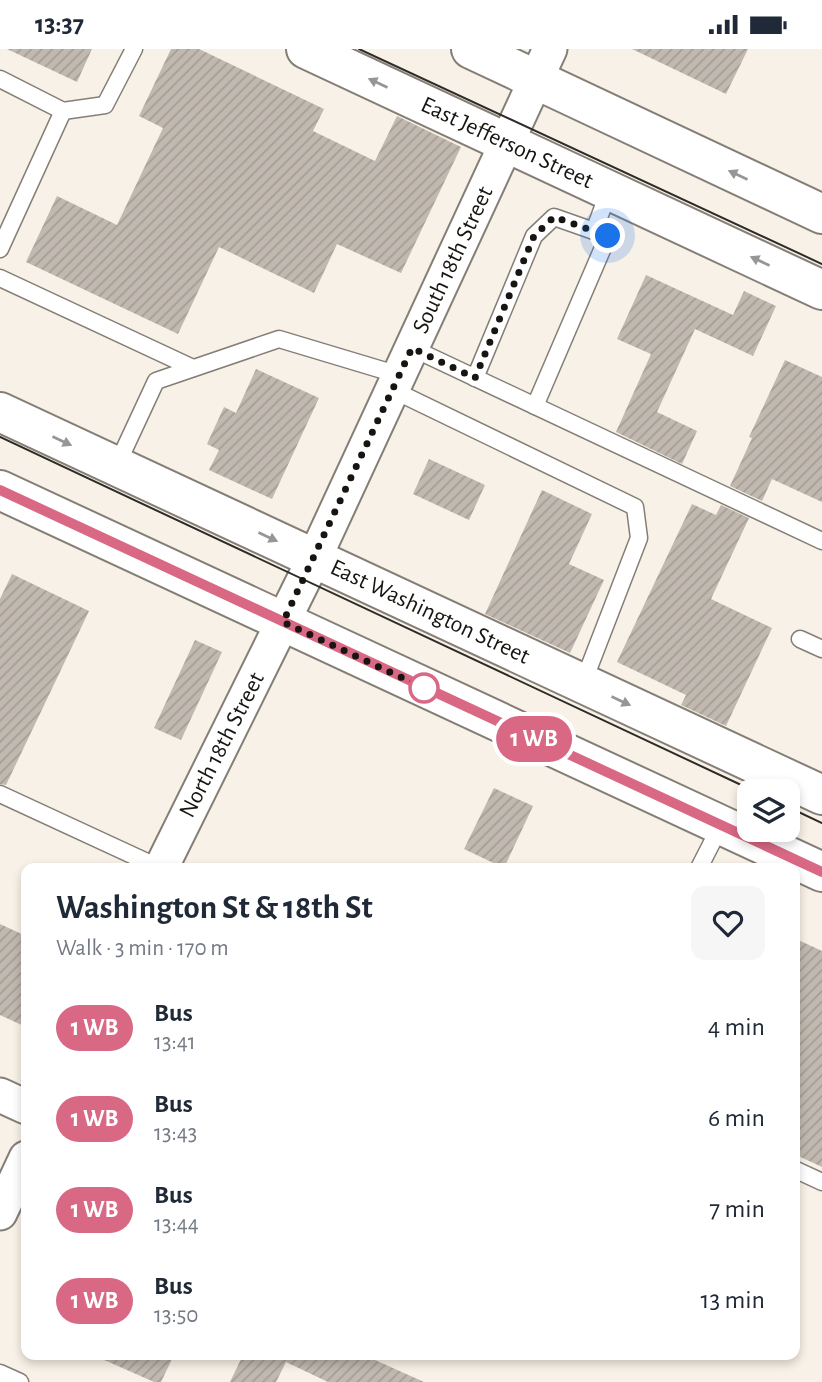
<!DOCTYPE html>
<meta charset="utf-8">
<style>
:root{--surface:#fff;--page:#f6f6f7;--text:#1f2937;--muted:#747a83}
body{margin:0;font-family:"Alegreya Sans",sans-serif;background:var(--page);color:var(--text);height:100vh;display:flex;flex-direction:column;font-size:26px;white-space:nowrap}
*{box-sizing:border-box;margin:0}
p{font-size:23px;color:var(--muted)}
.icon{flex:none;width:38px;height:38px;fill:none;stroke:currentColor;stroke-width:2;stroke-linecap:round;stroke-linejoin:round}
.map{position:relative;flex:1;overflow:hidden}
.drawer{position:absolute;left:21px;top:814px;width:779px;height:497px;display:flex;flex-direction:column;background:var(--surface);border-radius:14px;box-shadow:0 4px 10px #0003}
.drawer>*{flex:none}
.badge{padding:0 14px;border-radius:23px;font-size:24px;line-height:46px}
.buttons{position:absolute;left:737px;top:730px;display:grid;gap:14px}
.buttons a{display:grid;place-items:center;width:63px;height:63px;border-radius:14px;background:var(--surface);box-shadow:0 4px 10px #0003;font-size:35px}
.you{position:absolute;width:35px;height:35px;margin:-18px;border:5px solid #fff;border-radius:50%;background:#1a73e8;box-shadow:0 0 0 10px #1a73e833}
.map>.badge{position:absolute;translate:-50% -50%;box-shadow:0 0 0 4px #fff}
.round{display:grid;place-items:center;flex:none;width:74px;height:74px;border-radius:14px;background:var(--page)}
.overview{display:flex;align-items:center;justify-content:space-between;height:119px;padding:0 35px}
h1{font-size:33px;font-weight:700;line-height:52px}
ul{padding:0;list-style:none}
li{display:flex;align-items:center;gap:21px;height:91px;padding:0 35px}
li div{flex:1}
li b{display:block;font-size:26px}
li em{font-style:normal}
li .badge{min-width:77px;font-weight:700;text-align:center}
.status{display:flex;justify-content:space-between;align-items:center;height:49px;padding:0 35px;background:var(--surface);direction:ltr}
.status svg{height:19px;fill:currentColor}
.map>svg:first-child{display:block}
.building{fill:url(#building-hatch)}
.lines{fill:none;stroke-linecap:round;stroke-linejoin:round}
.service-casing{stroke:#857e76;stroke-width:19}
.minor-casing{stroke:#857e76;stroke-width:37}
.primary-casing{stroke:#857e76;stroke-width:42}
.service{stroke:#fff;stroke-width:16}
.minor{stroke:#fff;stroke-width:33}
.primary{stroke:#fff;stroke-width:38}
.tram{stroke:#2e2b27;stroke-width:2}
.oneway{fill:#979694}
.line-casing{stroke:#fff;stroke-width:16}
.line{stroke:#d96885;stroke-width:10}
.walk{stroke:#171511;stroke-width:7;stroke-dasharray:0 12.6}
.stop-dot{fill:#fff;stroke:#d96885;stroke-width:3.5}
.labels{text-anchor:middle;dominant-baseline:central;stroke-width:6;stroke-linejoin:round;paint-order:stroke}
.street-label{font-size:24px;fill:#171511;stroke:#fff}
</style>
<div class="status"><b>13:37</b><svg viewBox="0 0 49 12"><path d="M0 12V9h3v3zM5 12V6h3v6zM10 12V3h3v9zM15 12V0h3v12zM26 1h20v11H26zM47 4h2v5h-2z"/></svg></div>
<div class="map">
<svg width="822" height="1333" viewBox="0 0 822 1333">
<defs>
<pattern id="building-hatch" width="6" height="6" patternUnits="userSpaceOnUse" patternTransform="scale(1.75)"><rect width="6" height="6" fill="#c1b9b0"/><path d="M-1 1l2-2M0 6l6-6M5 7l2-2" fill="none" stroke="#a59e96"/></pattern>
</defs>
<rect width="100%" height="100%" fill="#f8f1e7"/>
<g class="building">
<path d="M7,0H92L77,33Z"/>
<path d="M171,0H199L324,60L313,82L375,112L397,67L461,98L401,224L337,195L314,244L219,198L178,285L26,213L57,147L117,176L163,79L139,67Z"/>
<path d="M632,0H748L726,45Z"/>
<path d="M646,226L733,266L744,242L776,257L753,307L695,280L657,363L697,382L682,415L616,383L651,305L617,290Z"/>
<path d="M785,311L822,328V453L772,430L762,452L730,437L752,389L749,388Z"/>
<path d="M256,320L319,349L272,450L209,421L219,401L207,395L224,358L236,364Z"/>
<path d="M429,410L485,436L469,471L413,445Z"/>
<path d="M542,441L592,465L569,515L604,531L570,604L485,565Z"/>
<path d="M692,455L716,466L721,456L749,469L711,550L772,579L726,677L681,656L686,646L617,613Z"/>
<path d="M12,525L89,562L6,736L0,735V550Z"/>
<path d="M195,591L222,603L181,691L154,679Z"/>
<path d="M494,739L533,757L504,819L464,800Z"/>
<path d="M0,875L26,887V978L0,966Z"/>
<path d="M794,889L822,902V1118L794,1105Z"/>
<path d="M93,1306H174L161,1333H154Z"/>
<path d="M243,1306H364L424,1333H328L286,1313L276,1333H230Z"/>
</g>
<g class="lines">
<defs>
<g id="service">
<path d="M0,30L63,62"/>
<path d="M594,182L609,142"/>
<path d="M0,200L63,62L105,56L134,0"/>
<path d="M0,229L193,319"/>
<path d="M412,299L822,492"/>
<path d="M475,329L534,187L554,168L608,187L535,357"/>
<path d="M393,341L635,458L639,489L583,634"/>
<path d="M116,418L156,332L279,290L399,326"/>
<path d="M800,590L822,600"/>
<path d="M0,745L160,819"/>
<path d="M699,819L721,776"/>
<path d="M794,1120L822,1133"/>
<path d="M0,1324L20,1333"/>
</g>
<g id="minor">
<path d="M161,819L314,510L550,0"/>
<path d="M0,1046L26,1058"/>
<path d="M0,1164L26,1109"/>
</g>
<g id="primary">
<path d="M306,0L822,241"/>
<path d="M471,0L822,165"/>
<path d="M0,363L822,746"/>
<path d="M0,441L822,823"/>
</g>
</defs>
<use href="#service" class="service-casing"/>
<use href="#minor" class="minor-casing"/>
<use href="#primary" class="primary-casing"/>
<use href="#service" class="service"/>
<use href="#minor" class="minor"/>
<use href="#primary" class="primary"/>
<g class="tram">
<path d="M359,0L822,215"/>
<path d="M0,388L754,742"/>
<path d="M788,758L822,774"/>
</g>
</g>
<defs><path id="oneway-solid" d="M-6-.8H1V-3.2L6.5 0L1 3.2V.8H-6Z" transform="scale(1.75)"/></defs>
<g class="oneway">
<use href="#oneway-solid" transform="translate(378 34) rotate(-155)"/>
<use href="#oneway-solid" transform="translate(738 126) rotate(-155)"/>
<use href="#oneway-solid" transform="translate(760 212) rotate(-155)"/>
<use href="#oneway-solid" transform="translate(62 392) rotate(25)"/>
<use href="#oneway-solid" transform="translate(268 488) rotate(25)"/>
<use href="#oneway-solid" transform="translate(621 652) rotate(25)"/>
</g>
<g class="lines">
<defs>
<path id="line" d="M0,441L822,823"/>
</defs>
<use href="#line" class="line-casing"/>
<use href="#line" class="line"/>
<path class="walk" d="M424,639L283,573L412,299L475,329L534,187L554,168L608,187"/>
</g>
<circle class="stop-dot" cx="424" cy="639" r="14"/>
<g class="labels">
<g class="street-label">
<text transform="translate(507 94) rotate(25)">East Jefferson Street</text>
<text transform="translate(453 211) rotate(-65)">South 18th Street</text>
<text transform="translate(430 563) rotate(25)">East Washington Street</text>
<text transform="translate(222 696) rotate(-63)">North 18th Street</text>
</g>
</g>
</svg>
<div class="buttons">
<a><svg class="icon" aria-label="layers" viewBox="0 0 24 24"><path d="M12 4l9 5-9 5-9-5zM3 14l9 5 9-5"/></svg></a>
</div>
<div class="you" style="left:608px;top:187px"></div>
<b class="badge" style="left:534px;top:690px;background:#d96885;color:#fff">1 WB</b>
<section class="drawer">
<div class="overview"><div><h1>Washington St &amp; 18th St</h1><p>Walk · 3 min · 170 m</p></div><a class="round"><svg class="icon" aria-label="heart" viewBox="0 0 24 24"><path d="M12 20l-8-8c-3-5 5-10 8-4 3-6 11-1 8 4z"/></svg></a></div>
<ul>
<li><span class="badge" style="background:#d96885;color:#fff">1 WB</span><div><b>Bus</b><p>13:41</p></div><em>4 min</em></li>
<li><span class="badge" style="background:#d96885;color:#fff">1 WB</span><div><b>Bus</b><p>13:43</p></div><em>6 min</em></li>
<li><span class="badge" style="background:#d96885;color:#fff">1 WB</span><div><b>Bus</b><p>13:44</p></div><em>7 min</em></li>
<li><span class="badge" style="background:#d96885;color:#fff">1 WB</span><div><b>Bus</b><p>13:50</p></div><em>13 min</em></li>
</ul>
</section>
</div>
